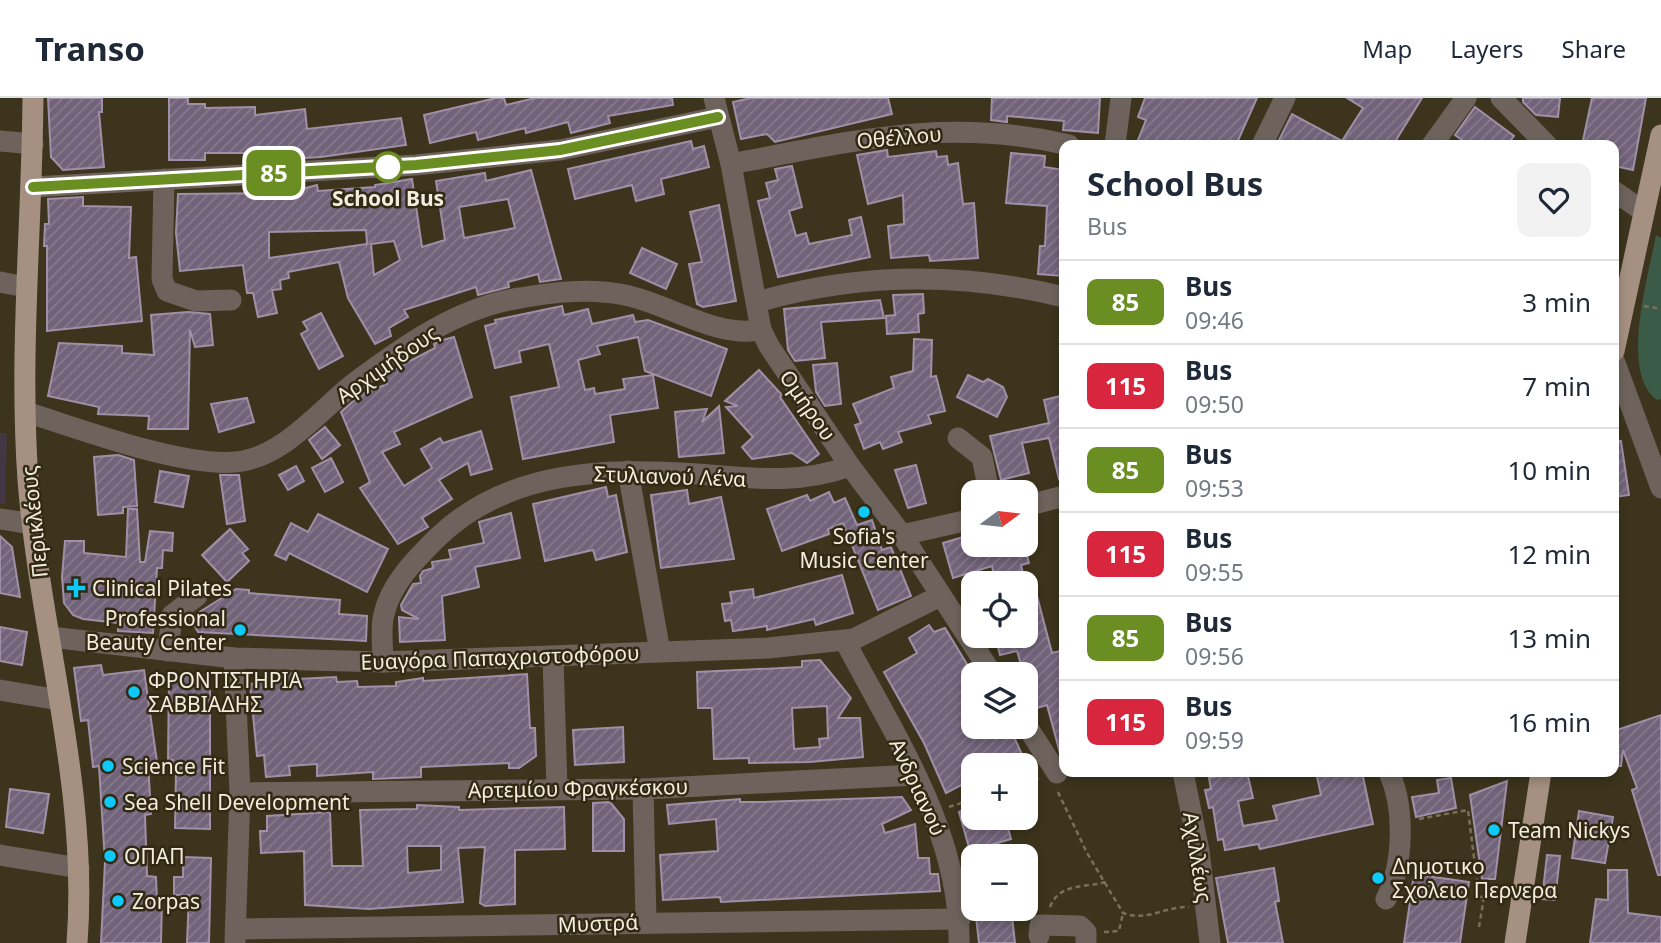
<!DOCTYPE html>
<meta charset="utf-8">
<style>
:root{--surface:#fff;--page:#f2f2f3;--text:#1f2937;--muted:#747a83;--line:#e0e1e3}
body{margin:0;font-family:"Noto Sans",sans-serif;background:var(--page);color:var(--text);height:100vh;display:flex;flex-direction:column;font-size:26px;white-space:nowrap}
*{box-sizing:border-box;margin:0}
p{font-size:23px;color:var(--muted)}
.icon{flex:none;width:38px;height:38px;fill:none;stroke:currentColor;stroke-width:2;stroke-linecap:round;stroke-linejoin:round}
.map{position:relative;flex:1;overflow:hidden}
.panel{position:absolute;left:1059px;top:42px;width:560px;height:637px;display:flex;flex-direction:column;background:var(--surface);border-radius:14px;box-shadow:0 4px 10px #0003}
.panel>*{flex:none}
.badge{padding:0 14px;border-radius:10px;font-size:24px;line-height:46px}
.needle{width:46px;rotate:75deg}
.controls{position:absolute;left:961px;top:382px;display:grid;gap:14px}
.controls a{display:grid;place-items:center;width:77px;height:77px;border-radius:14px;background:var(--surface);box-shadow:0 4px 10px #0003;font-size:35px}
.map>.badge{position:absolute;translate:-50% -50%;box-shadow:0 0 0 4px #fff}
.round{display:grid;place-items:center;flex:none;width:74px;height:74px;border-radius:14px;background:var(--page)}
.summary{display:flex;align-items:center;justify-content:space-between;height:119px;padding:0 28px}
h1{font-size:33px;font-weight:700;line-height:52px}
ul{padding:0;list-style:none}
li{display:flex;align-items:center;gap:21px;height:84px;padding:0 28px;border-top:2px solid var(--line)}
li div{flex:1}
li b{display:block;font-size:26px}
li em{font-style:normal}
li .badge{min-width:77px;font-weight:700;text-align:center}
header{display:flex;align-items:center;gap:42px;box-sizing:border-box;height:98px;padding:0 35px;background:var(--surface);border-bottom:2px solid var(--line)}
header strong{font-size:33px}
nav{display:flex;gap:38px;margin-inline-start:auto;font-size:24px}
.map>svg:first-child{display:block}
.medical{fill:#443745}
.green{fill:#3b5b48}
.building{fill:url(#building-hatch);stroke:#9f90a8;stroke-width:2;fill-rule:evenodd}
.lines{fill:none;stroke-linecap:round;stroke-linejoin:round}
.path{stroke:#77705b;stroke-width:2.5;stroke-dasharray:5 3.5;stroke-linecap:butt}
.minor{stroke:#6d635c;stroke-width:21}
.major{stroke:#a59081;stroke-width:21}
.line-casing{stroke:#fff;stroke-width:16}
.line{stroke:#6b8e23;stroke-width:10}
.stop-dot{fill:#fff;stroke:#6b8e23;stroke-width:3.5}
.poi-dot{fill:#0dcafa;stroke:#312912;stroke-width:2.5}
.labels{text-anchor:middle;dominant-baseline:central;stroke-width:5;stroke-linejoin:round;paint-order:stroke}
.street-label{font-size:21px;fill:#f2eddf;stroke:#312912}
.stop-label{font-size:21px;font-weight:bold;fill:#f2eddf;stroke:#312912}
.poi-label{font-size:21px;fill:#f2eddf;stroke:#312912;text-anchor:start}
</style>
<header>
<strong>Transo</strong>
<nav><a>Map</a><a>Layers</a><a>Share</a></nav>
</header>
<div class="map">
<svg width="1661" height="845" viewBox="0 0 1661 845">
<defs>
<pattern id="building-hatch" width="6" height="6" patternUnits="userSpaceOnUse" patternTransform="scale(1.75)"><rect width="6" height="6" fill="#71637a"/><path d="M-1 1l2-2M0 6l6-6M5 7l2-2" fill="none" stroke="#867a8c"/></pattern>
</defs>
<rect width="100%" height="100%" fill="#3c341c"/>
<path class="medical" d="M0,335H7L5,406L0,405Z"/>
<path class="green" d="M1656,137L1661,140V301L1657,302C1619,275 1649,176 1656,137Z"/>
<g class="building">
<path d="M48,0H102V14H99L104,69L63,72L51,59Z"/>
<path d="M169,0H188V6H205V10L255,9V17L305,11L307,31L401,20L406,47L321,59L268,62L267,55L244,58V55H205V62H169Z"/>
<path d="M496,0H504L506,7L535,0H672L673,7L608,18L610,25L571,35L568,24L526,35L525,30L478,42L476,34L430,45L424,17Z"/>
<path d="M751,0H888L892,16L775,44L767,36L741,41L733,4Z"/>
<path d="M992,0H1100L1098,35L1063,32L1064,23L1007,18V24L991,22Z"/>
<path d="M1145,0H1257L1236,47H1136L1146,22L1138,19Z"/>
<path d="M1347,0H1422L1393,47H1284L1278,44L1292,16L1342,43L1363,10Z"/>
<path d="M1523,0H1560L1558,19L1536,17L1523,4Z"/>
<path d="M1592,0H1646L1633,72L1614,68V47H1582Z"/>
<path d="M1475,9L1514,38L1507,47H1469L1455,37Z"/>
<path d="M691,43L693,51L704,48L709,69L661,81L664,96L636,103L632,87L575,101L568,71Z"/>
<path d="M887,52L888,59L936,53L937,59L947,58L948,67L958,65L963,106L974,105L978,160L930,163L929,157L891,160L888,128L904,126L903,97L868,106L857,57Z"/>
<path d="M1011,55L1045,58L1044,69L1064,72V178L1038,176L1040,148H1045L1047,108L1006,105Z"/>
<path d="M792,68L802,109L789,113L796,138L806,135L809,146L852,137L849,122L861,119L870,159L778,179L758,103L770,100L766,85L778,82L775,71Z"/>
<path d="M531,72L561,181L540,184L538,176L508,184L509,189L478,197L476,189L404,212L408,219L389,230L391,238L375,246L348,200L339,164L288,174L289,180L280,182L281,191L272,192L277,215L258,219L253,195H247L243,167L180,173L176,135L178,96L286,95L317,87L318,93L375,89V87L412,81L422,149L445,142L436,83L485,75L486,83ZM508,101L515,130L464,140L459,109ZM366,132L367,146L269,160V134ZM394,143L400,162L374,177L371,146Z"/>
<path d="M83,99V108L131,109L129,160L136,159L142,223L47,233V148H44L45,126H49L48,101Z"/>
<path d="M719,107L736,203L703,209L697,206L689,166L702,164L690,114Z"/>
<path d="M642,150L677,166L666,191L630,175Z"/>
<path d="M923,196L924,215L918,216L919,234L887,236L886,218L895,217L893,197Z"/>
<path d="M880,202L884,220L821,224L825,260L795,263L788,252L784,211Z"/>
<path d="M562,208L564,217L588,211L592,226L633,217L635,224L648,222L727,251L711,298L645,273L638,239L597,248L600,256L578,262L585,292L594,290L595,296L625,291L623,281L653,277L658,310L610,317L614,344L523,361L511,299L559,289L549,246L519,253L521,264L495,270L485,228L496,225L495,222Z"/>
<path d="M188,214L210,216L213,247L195,249L190,232L188,331H148L149,318L98,316L99,309L48,298L59,245L122,248V255L154,257L151,217Z"/>
<path d="M321,215L343,258L319,271L301,236L308,232L303,224Z"/>
<path d="M454,239L472,299L394,334L400,346L382,354L404,388L432,370L421,351L440,340L443,345L481,333L492,371L471,377L468,365L439,382L452,401L422,420L428,429L398,446L360,390L370,384L341,314L360,297L387,286L384,279L402,267L435,250L434,246L439,243Z"/>
<path d="M914,241L932,242L931,279L936,278L945,313L928,317L931,325L898,334L902,344L883,351L880,344L864,351L855,327L861,325L853,306L894,290L891,279L913,273Z"/>
<path d="M837,265L841,306L825,308L816,294L813,267Z"/>
<path d="M759,272L782,297L780,299L819,356L807,365L792,355L752,361L742,349L753,339L726,309L738,308L725,303Z"/>
<path d="M968,277L983,284L988,281L1003,289L1007,299L997,319L957,299Z"/>
<path d="M1064,297V380L1059,381L1049,340L1022,345L1029,375L1001,382L990,338L1049,325L1044,302Z"/>
<path d="M247,300L254,324L219,334L211,306Z"/>
<path d="M719,308L724,355L679,359L675,314L707,311L702,324Z"/>
<path d="M325,329L340,347L322,361L309,342Z"/>
<path d="M1621,343L1629,397L1614,399V344Z"/>
<path d="M118,357L134,362L137,408L123,409V415L98,417L94,359Z"/>
<path d="M331,360L343,384L325,394L312,370Z"/>
<path d="M916,367L926,405L908,410L895,372Z"/>
<path d="M296,368L304,383L288,392L279,377Z"/>
<path d="M160,373L189,378L183,409L155,404Z"/>
<path d="M220,377H239L245,423L227,426Z"/>
<path d="M606,389L608,399L616,397L627,454L596,462L593,452L545,463L533,406Z"/>
<path d="M687,392L689,406L721,399L734,461L661,470L651,397Z"/>
<path d="M829,394L834,405L845,400L857,427L872,422L882,452L891,449L911,498L878,512L843,425L828,431L829,436L782,453L767,411L807,397L810,403Z"/>
<path d="M128,411H137L140,464H145L150,433L173,435L172,453L163,452L162,470H157L153,535L118,533V525L83,521L73,517L64,505L62,479L65,443H84V455L126,459Z"/>
<path d="M511,415L520,460L475,469L479,489L442,498L445,542L400,544L399,519L419,521L402,512L401,507L413,486L421,485L420,478L423,473L433,470L432,464L451,461L449,452L484,445L479,424Z"/>
<path d="M318,416L388,451L367,494L289,455L286,462L275,457L291,425L308,434Z"/>
<path d="M230,431L248,451L242,455L249,463L227,484L202,457Z"/>
<path d="M970,437L973,446H1024L1029,465L1021,467L1025,485H996L992,468L953,480L943,445Z"/>
<path d="M0,438L12,449L20,499L0,495Z"/>
<path d="M842,477L853,515L816,527L814,521L767,532V528L733,533L731,522L725,523L722,506L732,505L730,494L753,491L754,500Z"/>
<path d="M236,491L249,492V495L340,502L339,516L367,518L366,543L198,534L190,520Z"/>
<path d="M1037,498L1052,555L1064,552V655H1060L1047,607L1034,611L1017,553L1000,557L995,537H1026V501Z"/>
<path d="M929,527L934,534L945,530L973,576V628H1009L1025,663L1018,667H973V681L946,695L924,645L884,574L917,555L909,540Z"/>
<path d="M0,529L27,534L22,567L0,563Z"/>
<path d="M820,562L851,600L838,620H860L863,659L810,664L749,665V660L714,661L712,610H698L697,574L802,569V563ZM827,608L828,640L819,641L820,649L794,651L792,610Z"/>
<path d="M101,567L103,577L144,572L157,664H148L151,716L145,717L147,778L156,779L157,801H162L161,845H101L105,764L99,668L93,669L88,622L81,623L74,570Z"/>
<path d="M296,575L297,581L336,579L337,584L357,583L358,589L396,588V584L423,580V583L527,576L530,630H535L536,658L519,670H509V665L421,669V679L373,681V674L317,678V666L289,668L290,677L266,679L264,657L257,658L250,586L277,583V577Z"/>
<path d="M169,577L210,578V731L175,730L176,674H173V662L168,663Z"/>
<path d="M1661,617V777H1658L1632,692L1637,690L1623,652L1621,668H1614V633Z"/>
<path d="M623,629L624,664L575,667L573,632Z"/>
<path d="M1239,674H1247L1253,700L1238,703L1243,728L1277,722L1273,708L1321,697L1316,674H1362L1373,726L1260,751L1258,746L1225,752L1223,741L1218,742L1213,709L1209,710L1205,692L1211,691L1209,680Z"/>
<path d="M1451,680L1456,710L1416,719L1412,699L1439,695L1437,682Z"/>
<path d="M1507,683L1495,781H1482L1470,697Z"/>
<path d="M10,691L49,696L43,735L6,729Z"/>
<path d="M902,699L911,712L882,726L885,735L915,726L918,760H929L930,776H938L940,793L721,804L720,799L663,802L660,757L718,753L716,721L669,726L667,707L740,701V704H759Z"/>
<path d="M610,704L624,721V753H593V705Z"/>
<path d="M417,707L459,709V712L564,709L565,751L515,752V806L485,808L480,805L485,749L458,750L463,804L369,811L305,807L304,753L261,755L260,733H267V718L330,714L332,768H363L360,712L417,711ZM407,748H441V772L408,775Z"/>
<path d="M973,709V719H1005L1011,741L970,753L959,714Z"/>
<path d="M1579,713L1613,719L1605,765L1572,760Z"/>
<path d="M1547,757L1560,758L1555,802L1542,801Z"/>
<path d="M183,759L211,760L209,845H187L189,797H174V779H183Z"/>
<path d="M1274,770L1279,803L1275,804L1283,845H1228L1216,780Z"/>
<path d="M1608,772H1627L1628,815L1661,819V845H1590L1596,801L1608,802Z"/>
<path d="M1414,776L1469,784L1460,845H1404Z"/>
<path d="M975,810H1011L1015,845H979Z"/>
</g>
<g class="lines">
<g class="path">
<path d="M1644,208L1661,211"/>
<path d="M1026,685L1039,680"/>
<path d="M1058,694L1087,755L1123,815C1148,824 1165,808 1189,809"/>
<path d="M949,709L973,701"/>
<path d="M1419,721L1468,712L1479,799L1503,798"/>
<path d="M1050,809C1059,785 1084,790 1106,784"/>
<path d="M1479,829L1484,799"/>
<path d="M1104,834L1119,833L1123,815"/>
</g>
<g class="minor">
<path d="M714,0L731,66L761,232L769,248L850,368L902,437L992,576"/>
<path d="M1501,0L1547,47"/>
<path d="M0,43L33,46"/>
<path d="M1115,47L1121,0"/>
<path d="M1262,47L1285,0"/>
<path d="M1432,47L1466,0"/>
<path d="M731,66C850,44 947,18 1069,47"/>
<path d="M164,81L162,181L167,193L196,203L231,202"/>
<path d="M33,89L416,67L560,52L718,19"/>
<path d="M1614,93L1644,114"/>
<path d="M0,184L26,189"/>
<path d="M757,204C858,175 962,174 1064,199"/>
<path d="M1614,262L1661,390"/>
<path d="M26,314C80,331 181,369 235,364C284,360 321,310 357,283C405,247 459,209 520,200C554,194 590,190 625,197C669,206 715,240 761,232"/>
<path d="M958,340L982,359L989,394"/>
<path d="M628,373L660,554"/>
<path d="M1026,408L1064,398"/>
<path d="M0,421L33,426"/>
<path d="M902,437L973,421"/>
<path d="M50,539L234,560L383,564L768,550L854,541L940,498"/>
<path d="M845,543C894,637 961,735 959,845"/>
<path d="M168,553L172,517L197,498"/>
<path d="M553,559L557,691"/>
<path d="M234,560L240,695L235,843"/>
<path d="M383,564C383,549 380,530 384,516C391,485 416,461 438,439C509,371 606,370 698,376C750,380 799,387 850,368"/>
<path d="M0,592L59,602"/>
<path d="M1026,627L1057,675"/>
<path d="M1183,674L1199,753L1210,845"/>
<path d="M643,691L646,823"/>
<path d="M240,695L643,691L915,677"/>
<path d="M0,757L79,770"/>
<path d="M1386,801C1404,766 1405,710 1389,674"/>
<path d="M236,831L960,821"/>
<path d="M1039,838L1040,827L1080,828L1086,834V845"/>
</g>
<g class="major">
<path d="M33,0C32,127 19,255 28,382C40,537 89,689 77,845"/>
<path d="M1614,253L1661,37"/>
<path d="M1515,845L1541,674"/>
</g>
</g>
<g class="lines">
<defs>
<path id="line" d="M33,89L416,67L560,52L718,19"/>
</defs>
<use href="#line" class="line-casing"/>
<use href="#line" class="line"/>
</g>
<circle class="stop-dot" cx="388" cy="69" r="14"/>
<g class="poi-dot">
<circle cx="864" cy="414" r="7"/>
<path d="M72.5 479.5h7v7h7v7h-7v7h-7v-7h-7v-7h7z"/>
<circle cx="240" cy="532" r="7"/>
<circle cx="134" cy="594" r="7"/>
<circle cx="108" cy="668" r="7"/>
<circle cx="110" cy="704" r="7"/>
<circle cx="1494" cy="732" r="7"/>
<circle cx="110" cy="758" r="7"/>
<circle cx="1378" cy="780" r="7"/>
<circle cx="118" cy="803" r="7"/>
</g>
<g class="labels">
<g class="street-label">
<text transform="translate(899 39) rotate(-5)">Οθέλλου</text>
<text transform="translate(387 266) rotate(-35)">Αρχιμήδους</text>
<text transform="translate(808 307) rotate(55)">Ομήρου</text>
<text transform="translate(670 378) rotate(2)">Στυλιανού Λένα</text>
<text transform="translate(34 424) rotate(-96)">Περικλέους</text>
<text transform="translate(500 559) rotate(-2)">Ευαγόρα Παπαχριστοφόρου</text>
<text transform="translate(918 689) rotate(65)">Ανδριανού</text>
<text transform="translate(578 690) rotate(-1)">Αρτεμίου Φραγκέσκου</text>
<text transform="translate(1198 759) rotate(81)">Αχιλλέως</text>
<text transform="translate(598 825) rotate(-2)">Μυστρά</text>
</g>
<g class="stop-label">
<text x="388" y="100">School Bus</text>
</g>
<g class="poi-label">
<text x="864" y="438" text-anchor="middle">Sofia's<tspan x="864" dy="24">Music Center</tspan></text>
<text x="92" y="490">Clinical Pilates</text>
<text x="226" y="520" text-anchor="end">Professional<tspan x="226" dy="24">Beauty Center</tspan></text>
<text x="148" y="582">ΦΡΟΝΤΙΣΤΗΡΙΑ<tspan x="148" dy="24">ΣΑΒΒΙΑΔΗΣ</tspan></text>
<text x="122" y="668">Science Fit</text>
<text x="124" y="704">Sea Shell Development</text>
<text x="1508" y="732">Team Nickys</text>
<text x="124" y="758">ΟΠΑΠ</text>
<text x="1392" y="768">Δημοτικο<tspan x="1392" dy="24">Σχολειο Περνερα</tspan></text>
<text x="132" y="803">Zorpas</text>
</g>
</g>
</svg>
<div class="controls">
<a><svg class="needle" viewBox="-14 -14 28 28"><path d="M0-13l5 13h-10z" fill="#e53935"/><path d="M0 13l5-13h-10z" fill="#747a83"/></svg></a>
<a><svg class="icon" aria-label="locate" viewBox="0 0 24 24"><circle cx="12" cy="12" r="6"/><path d="M12 2v4M12 18v4M2 12h4M18 12h4"/></svg></a>
<a><svg class="icon" aria-label="layers" viewBox="0 0 24 24"><path d="M12 4l9 5-9 5-9-5zM3 14l9 5 9-5"/></svg></a>
<a>+</a>
<a>−</a>
</div>
<b class="badge" style="left:274px;top:75px;background:#6b8e23;color:#fff">85</b>
<section class="panel">
<div class="summary"><div><h1>School Bus</h1><p>Bus</p></div><a class="round"><svg class="icon" aria-label="heart" viewBox="0 0 24 24"><path d="M12 20l-8-8c-3-5 5-10 8-4 3-6 11-1 8 4z"/></svg></a></div>
<ul>
<li><span class="badge" style="background:#6b8e23;color:#fff">85</span><div><b>Bus</b><p>09:46</p></div><em>3 min</em></li>
<li><span class="badge" style="background:#d7263d;color:#fff">115</span><div><b>Bus</b><p>09:50</p></div><em>7 min</em></li>
<li><span class="badge" style="background:#6b8e23;color:#fff">85</span><div><b>Bus</b><p>09:53</p></div><em>10 min</em></li>
<li><span class="badge" style="background:#d7263d;color:#fff">115</span><div><b>Bus</b><p>09:55</p></div><em>12 min</em></li>
<li><span class="badge" style="background:#6b8e23;color:#fff">85</span><div><b>Bus</b><p>09:56</p></div><em>13 min</em></li>
<li><span class="badge" style="background:#d7263d;color:#fff">115</span><div><b>Bus</b><p>09:59</p></div><em>16 min</em></li>
</ul>
</section>
</div>
